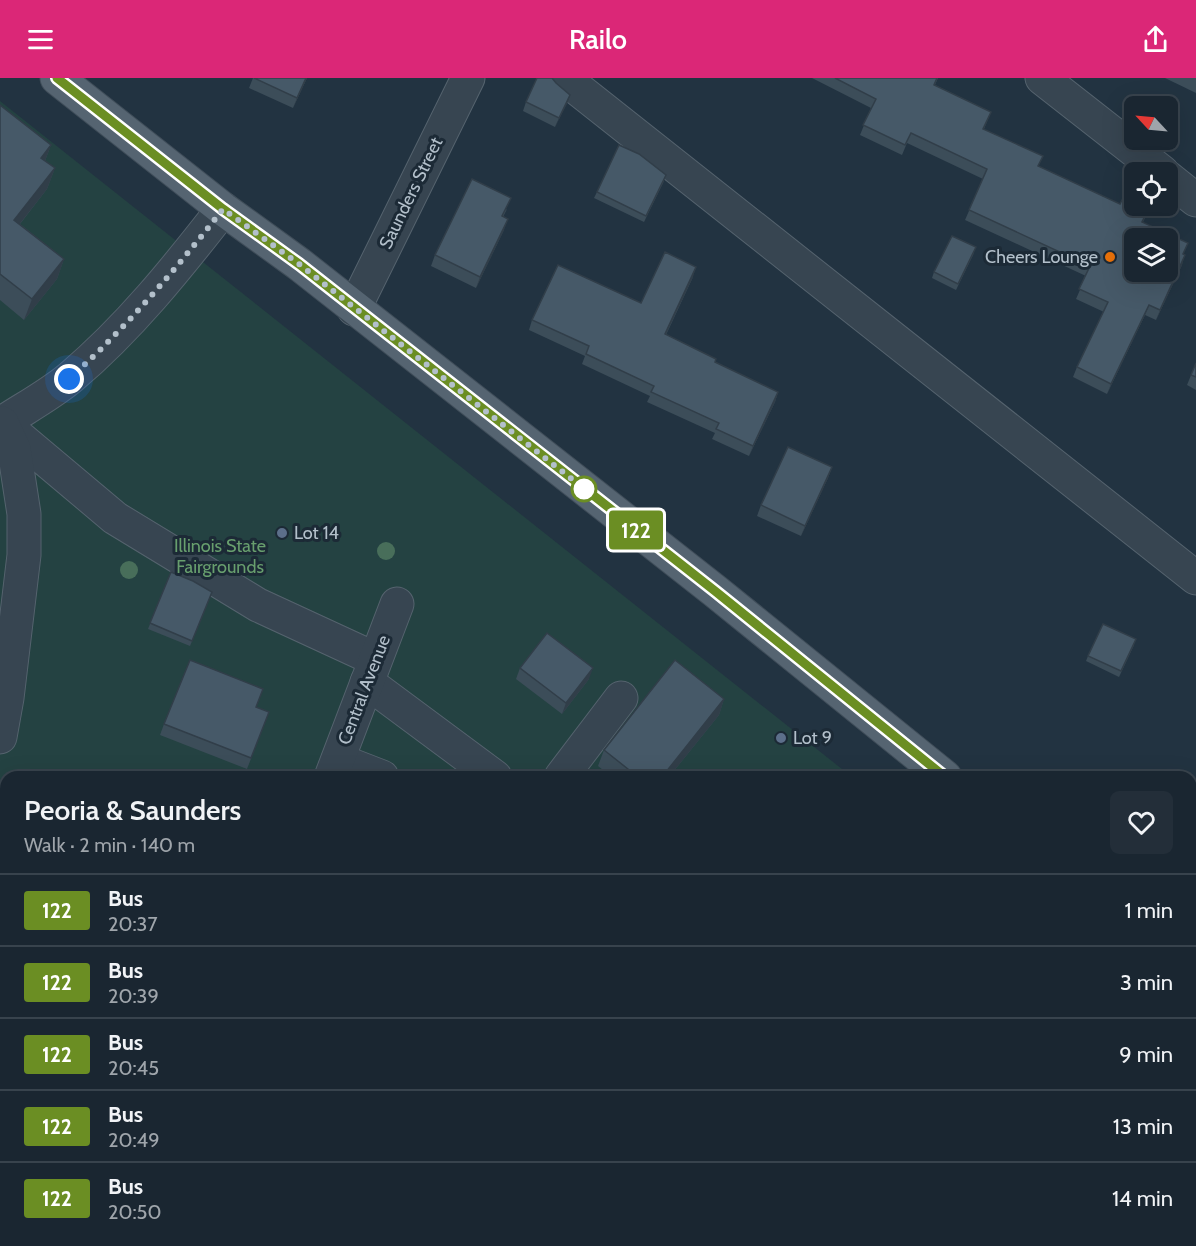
<!DOCTYPE html>
<meta charset="utf-8">
<style>
:root{--surface:#1a2631;--page:#232e39;--text:#f1f3f6;--muted:#9fa5ab;--line:#38434d;--accent:#db2777}
body{margin:0;font-family:Cabin,sans-serif;background:var(--page);color:var(--text);height:100vh;display:flex;flex-direction:column;font-size:22px;white-space:nowrap}
*{box-sizing:border-box;margin:0}
p{font-size:20px;color:var(--muted)}
.icon{flex:none;width:33px;height:33px;fill:none;stroke:currentColor;stroke-width:2;stroke-linecap:round;stroke-linejoin:round}
.map{position:relative;flex:1;overflow:hidden}
.side{position:absolute;left:0px;top:693px;width:1197px;height:476px;display:flex;flex-direction:column;background:var(--surface);border-radius:18px 18px 0 0;box-shadow:0 6px 24px #0002,0 0 0 2px var(--line)}
.side>*{flex:none}
.badge{padding:0 12px;border-radius:4px;font-size:21px;line-height:39px}
.needle{width:39px;rotate:296deg}
.buttons{position:absolute;left:1124px;top:18px;display:grid;gap:12px}
.buttons a{display:grid;place-items:center;width:54px;height:54px;border-radius:9px;background:var(--surface);box-shadow:0 6px 24px #0002,0 0 0 2px var(--line);font-size:30px}
.you{position:absolute;width:30px;height:30px;margin:-15px;border:4px solid #fff;border-radius:50%;background:#1a73e8;box-shadow:0 0 0 9px #1a73e833}
.map>.badge{position:absolute;translate:-50% -50%;box-shadow:0 0 0 3px #fff}
.round{display:grid;place-items:center;flex:none;width:63px;height:63px;border-radius:9px;background:var(--page)}
.headline{display:flex;align-items:center;justify-content:space-between;height:102px;padding:0 24px}
h1{font-size:28px;font-weight:600;line-height:45px}
ul{padding:0;list-style:none}
li{display:flex;align-items:center;gap:18px;height:72px;padding:0 24px;border-top:2px solid var(--line)}
li div{flex:1}
li b{display:block;font-size:22px}
li em{font-style:normal}
li .badge{min-width:66px;font-weight:700;text-align:center}
header{display:flex;justify-content:space-between;align-items:center;height:78px;padding:0 24px;background:var(--accent);color:#fff;font-size:27px;font-weight:600}
.map>svg:first-child{display:block}
.green{fill:#244242}
.lines{fill:none;stroke-linecap:round;stroke-linejoin:round}
.minor-casing{stroke:#55636e;stroke-width:35}
.major-casing{stroke:#404e5a;stroke-width:35}
.minor{stroke:#374551;stroke-width:33}
.major{stroke:#556471;stroke-width:33}
.tree{fill:#486e5a}
.wall{fill:#3c4d59}
.shaded-wall{fill:#313e49}
.building{fill:#465968;stroke:#313e49;stroke-width:1.5;fill-rule:evenodd}
.line-casing{stroke:#fff;stroke-width:14}
.line{stroke:#6b8e23;stroke-width:9}
.walk{stroke:#b3c0cb;stroke-width:6;stroke-dasharray:0 10.8}
.food-dot{fill:#e8710a;stroke:#1c2a36;stroke-width:2}
.stop-dot{fill:#fff;stroke:#6b8e23;stroke-width:3}
.service-dot{fill:#5c6f8a;stroke:#1c2a36;stroke-width:2}
.labels{text-anchor:middle;dominant-baseline:central;stroke-width:6;stroke-linejoin:round;paint-order:stroke}
.street-label{font-size:18px;fill:#b3c0cb;stroke:#1c2a36}
.poi-label{font-size:18px;fill:#b3c0cb;stroke:#1c2a36;text-anchor:start}
.park-label{font-size:18px;fill:#689f6e;stroke:#1c2a36}
</style>
<header><svg class="icon" aria-label="menu" viewBox="0 0 24 24"><path d="M4 6h16M4 12h16M4 18h16"/></svg>Railo<svg class="icon" aria-label="share" viewBox="0 0 24 24"><path d="M12 15V3M7 8l5-5 5 5M5 13v7h14v-7"/></svg></header>
<div class="map">
<svg width="1196" height="1168" viewBox="0 0 1196 1168">
<rect width="100%" height="100%" fill="#223341"/>
<path class="green" d="M0,23L852,699H6V1162H1191V968L1196,972V1168H0Z"/>
<g class="lines">
<defs>
<g id="minor">
<path d="M564,0L1196,500"/>
<path d="M1042,0L1162,94"/>
<path d="M1167,99L1196,122"/>
<path d="M223,131C177,190 129,250 71,299C51,316 25,330 2,345L115,440L258,527L375,581"/>
<path d="M354,231L468,0"/>
<path d="M367,604L495,699"/>
<path d="M0,659L7,620L24,477V436L14,371L2,345"/>
<path d="M338,682L382,699"/>
<path d="M331,699L397,526"/>
<path d="M561,699L621,620"/>
<path d="M0,997L6,1000"/>
<path d="M337,1162L348,1168"/>
<path d="M946,1162L952,1168"/>
<path d="M1122,1162L1129,1168"/>
<path d="M146,1168L149,1162"/>
<path d="M833,1168L837,1162"/>
</g>
<g id="major">
<path d="M57,0L223,131L299,186L715,513L945,699"/>
<path d="M1191,895L1196,899"/>
</g>
</defs>
<use href="#minor" class="minor-casing"/>
<use href="#major" class="major-casing"/>
<use href="#minor" class="minor"/>
<use href="#major" class="major"/>
</g>
<g class="tree">
<circle cx="386" cy="473" r="9"/>
<circle cx="129" cy="492" r="9"/>
</g>
<g class="wall">
<path d="M253,0H307L293,30L249,10Z"/>
<path d="M812,0H938L935,7L991,34L984,51L1039,89L1145,140L1143,144L1184,176L1182,187L1156,242L1145,237L1107,316L1073,299L1077,289L1104,234L1076,221L1086,198L965,142L983,101L907,65L902,77L860,57L871,30Z"/>
<path d="M1165,0H1196V15Z"/>
<path d="M556,5L570,17L555,49L523,33L526,24Z"/>
<path d="M0,27L51,67L45,83L55,90L47,111L20,146L64,181L57,201L24,242L0,222Z"/>
<path d="M664,103L644,144L594,120L597,114Z"/>
<path d="M507,131L503,139L504,152L476,210L431,188L435,177Z"/>
<path d="M974,175L956,212L932,200L934,194Z"/>
<path d="M693,199L666,257L715,284L778,314L775,324L749,378L712,361L715,355L647,324L650,318L582,286L585,278L529,252L532,242L641,225Z"/>
<path d="M1196,285V312L1187,307Z"/>
<path d="M832,389L828,400L801,458L757,438L761,427Z"/>
<path d="M171,494L212,514L190,568L148,551Z"/>
<path d="M1134,567L1119,599L1086,583L1088,578Z"/>
<path d="M520,590L589,601L562,636L516,601Z"/>
<path d="M724,621L719,637L669,699H612L598,688L604,672Z"/>
<path d="M269,634L247,691L160,657L164,646Z"/>
</g>
<g class="shaded-wall">
<path d="M306,0H307L293,30L297,20Z"/>
<path d="M570,17L567,26L555,49L559,40Z"/>
<path d="M51,67L43,88L41,80Z"/>
<path d="M55,90L47,111L7,162L14,142Z"/>
<path d="M508,141L504,152L476,210L480,199Z"/>
<path d="M1185,177L1182,187L1156,242L1160,232Z"/>
<path d="M64,181L57,201L24,242L32,221Z"/>
<path d="M696,189L693,199L661,266L665,256Z"/>
<path d="M1149,227L1145,237L1107,316L1111,306Z"/>
<path d="M778,314L775,324L749,378L753,368Z"/>
<path d="M832,389L828,400L801,458L805,448Z"/>
<path d="M593,590L589,601L562,636L566,625Z"/>
<path d="M724,621L719,637L669,699H662Z"/>
<path d="M59,1162H62L59,1168H56Z"/>
</g>
<g class="building">
<path d="M254,0H306L297,20Z"/>
<path d="M537,0H552L556,5L570,17L559,40L526,24Z"/>
<path d="M835,0H937L934,7L991,34L983,51L1043,78L1038,88L1120,126L1124,118L1134,123V128H1144L1149,130L1142,144L1188,165L1183,176L1185,177L1160,232L1149,227L1111,306L1077,289L1108,224L1079,211L1090,188L969,132L987,91L911,55L905,67L863,47L876,21ZM1134,160H1167V194H1134Z"/>
<path d="M0,27L51,67L41,80L55,90L14,142L64,181L32,221L0,196Z"/>
<path d="M619,67L639,76L666,97L646,138L597,114Z"/>
<path d="M472,101L511,120L502,138L508,141L480,199L435,177Z"/>
<path d="M952,158L976,169L958,206L934,194Z"/>
<path d="M665,174L696,189L665,256L716,281L715,284L778,314L753,368L716,351L719,345L651,314L654,308L586,276L589,268L532,242L558,187L641,225Z"/>
<path d="M1196,285V299L1191,297Z"/>
<path d="M788,369L832,389L805,448L761,427Z"/>
<path d="M171,494L193,503L212,514L192,563L150,545Z"/>
<path d="M1103,546L1136,561L1121,593L1088,578Z"/>
<path d="M547,555L593,590L566,625L520,590Z"/>
<path d="M190,582L263,611L256,629L269,634L251,680L164,646Z"/>
<path d="M675,582L724,621L662,699H638L604,672Z"/>
<path d="M6,1040V1162H59L56,1168H0V1068L2,1064L0,1063V1053Z"/>
</g>
<g class="lines">
<defs>
<path id="line" d="M57,0L223,131L299,186L715,513L945,699"/>
</defs>
<use href="#line" class="line-casing"/>
<use href="#line" class="line"/>
<path class="walk" d="M69,301C127,249 176,191 223,131L299,186L592,417L584,411"/>
</g>
<circle class="food-dot" cx="1110" cy="179" r="6"/>
<circle class="stop-dot" cx="584" cy="411" r="12"/>
<g class="service-dot">
<circle cx="282" cy="455" r="6"/>
<circle cx="781" cy="660" r="6"/>
</g>
<g class="labels">
<g class="street-label">
<text transform="translate(411 115) rotate(-64)">Saunders Street</text>
<text transform="translate(364 612) rotate(-69)">Central Avenue</text>
</g>
<g class="poi-label">
<text x="1098" y="179" text-anchor="end">Cheers Lounge</text>
<text x="294" y="455">Lot 14</text>
<text x="793" y="660">Lot 9</text>
</g>
<g class="park-label">
<text x="220" y="468">Illinois State<tspan x="220" dy="21">Fairgrounds</tspan></text>
</g>
</g>
</svg>
<div class="buttons">
<a><svg class="needle" viewBox="-14 -14 28 28"><path d="M0-13l5 13h-10z" fill="#e53935"/><path d="M0 13l5-13h-10z" fill="#9fa5ab"/></svg></a>
<a><svg class="icon" aria-label="locate" viewBox="0 0 24 24"><circle cx="12" cy="12" r="6"/><path d="M12 2v4M12 18v4M2 12h4M18 12h4"/></svg></a>
<a><svg class="icon" aria-label="layers" viewBox="0 0 24 24"><path d="M12 4l9 5-9 5-9-5zM3 14l9 5 9-5"/></svg></a>
</div>
<div class="you" style="left:69px;top:301px"></div>
<b class="badge" style="left:636px;top:452px;background:#6b8e23;color:#fff">122</b>
<section class="side">
<div class="headline"><div><h1>Peoria &amp; Saunders</h1><p>Walk · 2 min · 140 m</p></div><a class="round"><svg class="icon" aria-label="heart" viewBox="0 0 24 24"><path d="M12 20l-8-8c-3-5 5-10 8-4 3-6 11-1 8 4z"/></svg></a></div>
<ul>
<li><span class="badge" style="background:#6b8e23;color:#fff">122</span><div><b>Bus</b><p>20:37</p></div><em>1 min</em></li>
<li><span class="badge" style="background:#6b8e23;color:#fff">122</span><div><b>Bus</b><p>20:39</p></div><em>3 min</em></li>
<li><span class="badge" style="background:#6b8e23;color:#fff">122</span><div><b>Bus</b><p>20:45</p></div><em>9 min</em></li>
<li><span class="badge" style="background:#6b8e23;color:#fff">122</span><div><b>Bus</b><p>20:49</p></div><em>13 min</em></li>
<li><span class="badge" style="background:#6b8e23;color:#fff">122</span><div><b>Bus</b><p>20:50</p></div><em>14 min</em></li>
</ul>
</section>
</div>
